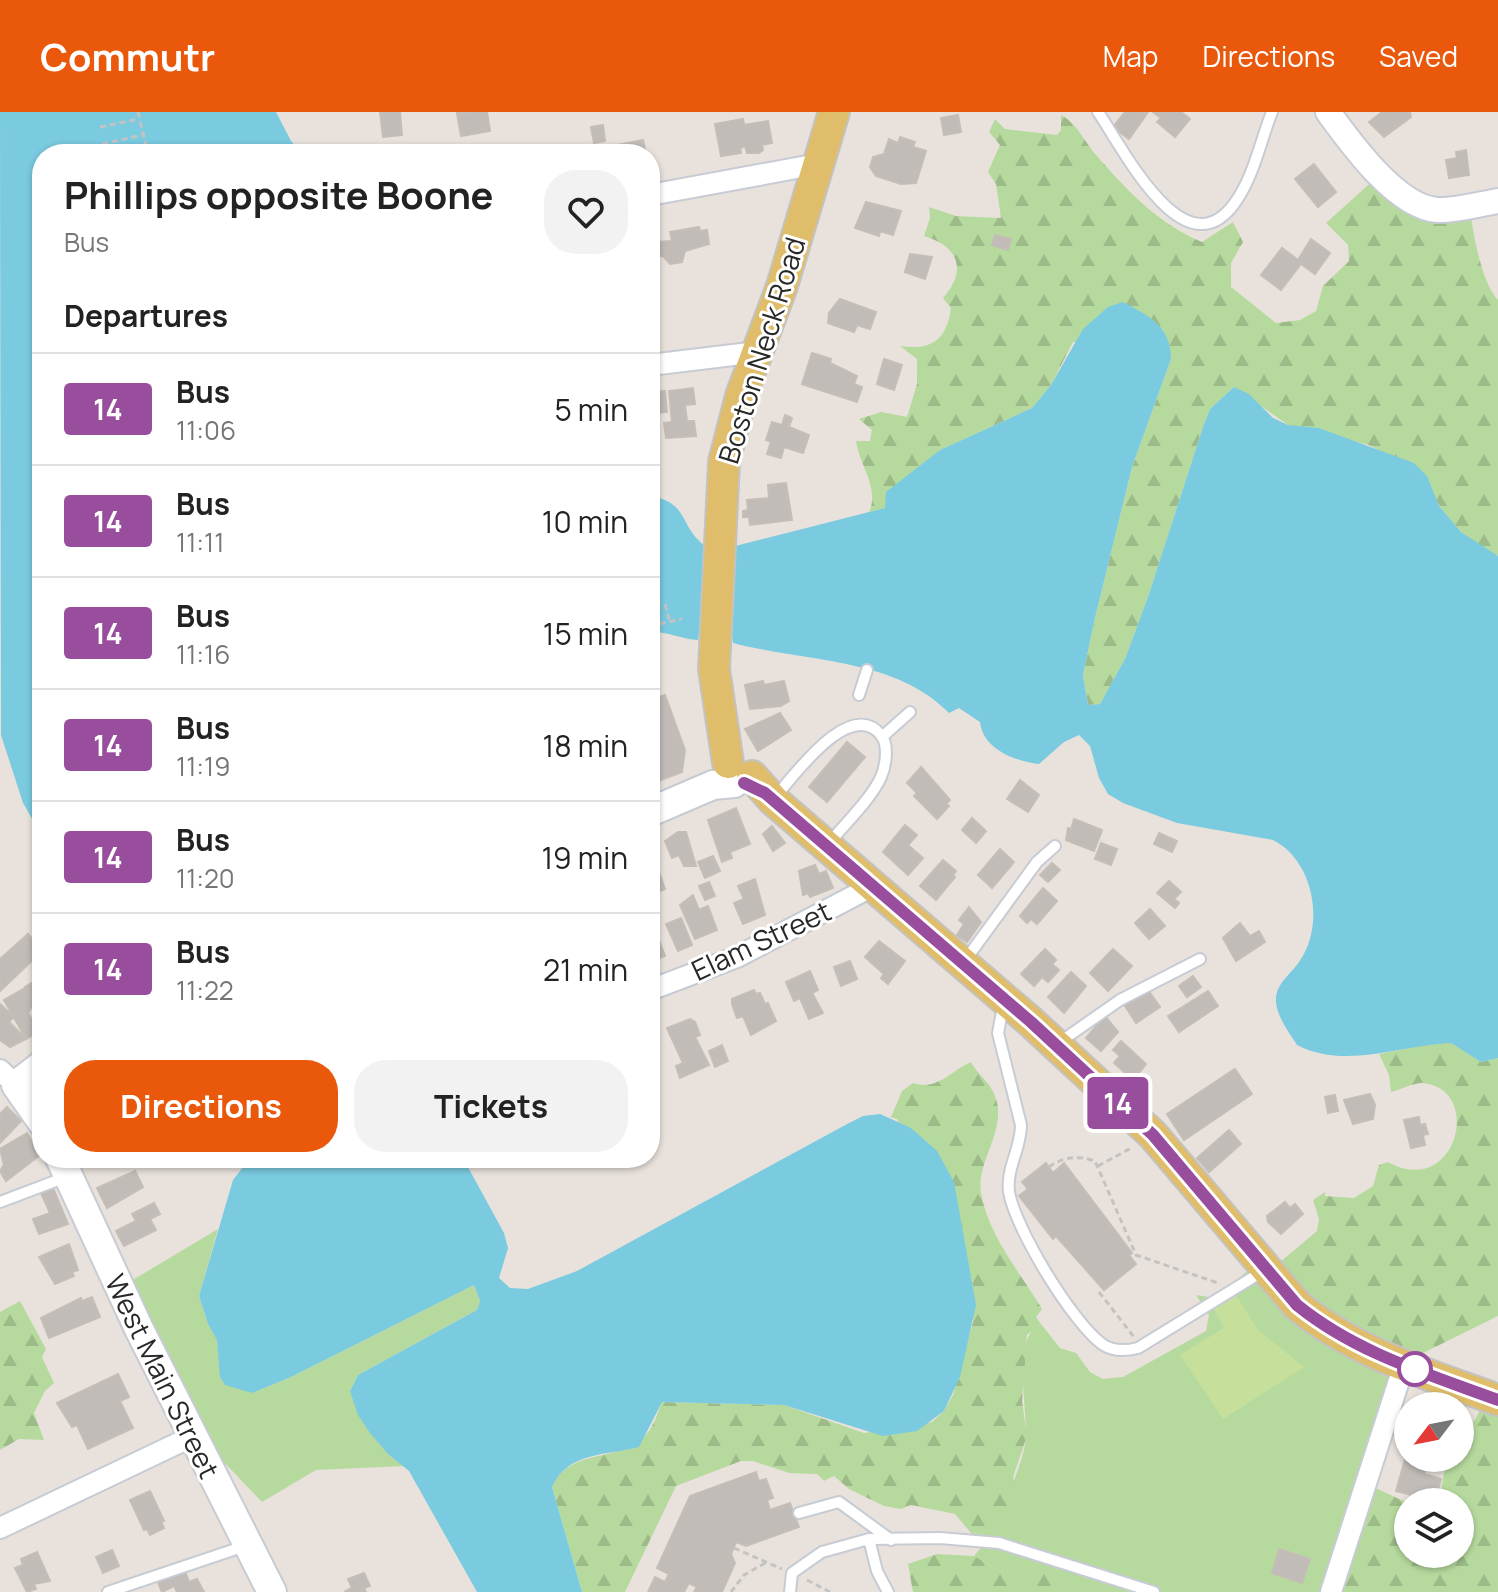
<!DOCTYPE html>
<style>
:root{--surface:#fff;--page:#f2f2f2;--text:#222;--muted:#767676;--line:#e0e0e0;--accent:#ea580c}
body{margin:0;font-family:Manrope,sans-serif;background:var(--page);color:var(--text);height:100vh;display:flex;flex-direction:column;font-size:30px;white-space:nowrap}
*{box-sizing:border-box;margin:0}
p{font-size:26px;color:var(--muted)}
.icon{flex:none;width:44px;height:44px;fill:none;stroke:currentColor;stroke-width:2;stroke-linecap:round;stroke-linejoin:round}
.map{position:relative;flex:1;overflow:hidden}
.details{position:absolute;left:32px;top:32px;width:628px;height:1024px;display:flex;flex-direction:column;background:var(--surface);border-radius:32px;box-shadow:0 2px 6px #0004}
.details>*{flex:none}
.badge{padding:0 16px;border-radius:6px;font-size:28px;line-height:52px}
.needle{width:52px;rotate:238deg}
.tools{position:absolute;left:1394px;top:1280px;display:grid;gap:16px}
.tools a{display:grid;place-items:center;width:80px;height:80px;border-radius:50%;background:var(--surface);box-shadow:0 2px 6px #0004;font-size:40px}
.map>.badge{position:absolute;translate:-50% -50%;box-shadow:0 0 0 4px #fff}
h2{padding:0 32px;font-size:30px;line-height:72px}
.round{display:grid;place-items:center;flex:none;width:84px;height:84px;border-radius:32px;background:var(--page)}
.headline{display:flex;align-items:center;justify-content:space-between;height:136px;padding:0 32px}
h1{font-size:38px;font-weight:700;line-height:60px}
.button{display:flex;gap:16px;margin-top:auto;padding:16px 32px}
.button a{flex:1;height:92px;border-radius:32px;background:var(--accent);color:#fff;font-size:32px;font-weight:700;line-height:92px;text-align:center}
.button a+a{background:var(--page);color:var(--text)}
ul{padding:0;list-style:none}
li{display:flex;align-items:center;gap:24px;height:112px;padding:0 32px;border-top:2px solid var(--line)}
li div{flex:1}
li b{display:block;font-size:30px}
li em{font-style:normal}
li .badge{min-width:88px;font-weight:700;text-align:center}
header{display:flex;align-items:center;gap:48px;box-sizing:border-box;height:112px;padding:0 40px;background:var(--accent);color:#fff}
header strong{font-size:38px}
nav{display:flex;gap:44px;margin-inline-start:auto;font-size:28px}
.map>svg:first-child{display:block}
.green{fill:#b6da9e}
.forest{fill:url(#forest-firs)}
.pitch{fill:#c6e09b}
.water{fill:#7acae0}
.building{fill:#c1bcb8;stroke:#c4beb6;stroke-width:2}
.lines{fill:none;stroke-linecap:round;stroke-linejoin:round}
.service-casing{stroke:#c7cbd4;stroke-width:14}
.minor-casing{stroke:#c7cbd4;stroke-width:24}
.tertiary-casing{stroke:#c7cbd4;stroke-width:28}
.secondary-casing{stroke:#c7cbd4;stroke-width:32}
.primary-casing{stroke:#c3c3c3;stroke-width:34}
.path{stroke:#c3c3c3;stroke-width:3;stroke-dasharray:6 4;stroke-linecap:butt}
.service{stroke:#fff;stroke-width:10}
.minor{stroke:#fff;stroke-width:20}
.tertiary{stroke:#fff;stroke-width:24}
.secondary{stroke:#fff;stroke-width:28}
.primary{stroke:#dfbd6a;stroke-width:30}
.line-casing{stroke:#fff;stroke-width:18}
.line{stroke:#994d9d;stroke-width:12}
.stop-dot{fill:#fff;stroke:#994d9d;stroke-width:4}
.labels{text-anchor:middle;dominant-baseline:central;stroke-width:6;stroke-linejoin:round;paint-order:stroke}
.street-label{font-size:28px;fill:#282828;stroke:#fff}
</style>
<header>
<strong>Commutr</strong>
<nav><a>Map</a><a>Directions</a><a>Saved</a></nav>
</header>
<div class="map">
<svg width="1498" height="1480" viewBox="0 0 1498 1480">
<defs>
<pattern id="forest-firs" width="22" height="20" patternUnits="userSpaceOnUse" patternTransform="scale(2)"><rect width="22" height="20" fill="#b6da9e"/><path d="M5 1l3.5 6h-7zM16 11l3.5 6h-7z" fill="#9cbb88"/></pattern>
</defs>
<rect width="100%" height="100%" fill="#e9e2dc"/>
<g class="green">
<path d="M218,1117L199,1184L208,1212L217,1227L219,1242L252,1281L291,1265L474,1173L480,1189L477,1198L358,1263L350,1279L388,1342L405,1354L316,1358L262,1390L197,1322L126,1172Z"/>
<path d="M1257,1151L1402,1256L1340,1480H1080C1054,1466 1030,1452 1000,1459L974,1444L980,1437L971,1421L995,1418C1003,1393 1026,1346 1026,1323C1027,1298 1012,1222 1041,1212L1060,1236L1076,1241L1090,1260L1103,1267L1123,1265L1206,1219L1209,1203L1196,1183L1215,1186Z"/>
</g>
<g class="forest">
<path d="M1061,3C1077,11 1085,31 1097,44C1128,80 1159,112 1202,130L1233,110L1243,130L1231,151V175L1276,211L1300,208L1316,199L1323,174L1349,149L1348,133L1326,111L1377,65L1395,80L1470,96C1473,122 1481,169 1498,188V444C1465,429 1435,399 1427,364L1369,333L1288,313L1234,275L1210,297L1204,312L1148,485L1125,547L1100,592L1088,593L1083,563L1094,510L1132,355L1171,247L1073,230L1051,273L1032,296L940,338L885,396L869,400C880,377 859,352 856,329H870L872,318L859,307L881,300L907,305L917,272V247L900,234C932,239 947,227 951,196L943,186C968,158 958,134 924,124L930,106L929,95L956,104L1001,106L996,72L988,60L1000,33L989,20L995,7L1005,17L1057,23L1061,18Z"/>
<path d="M1434,931H1451L1481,950L1498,946V1204L1419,1243L1412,1258L1267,1161L1317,1119L1319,1107L1313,1088L1325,1080V1084L1354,1086L1373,1074L1379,1053L1388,1050C1456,1088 1485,976 1422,971C1413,971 1400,978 1391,980L1389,963L1379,942Z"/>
<path d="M971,950C979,965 992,970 997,990C1004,1022 976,1051 981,1081C988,1123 1021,1162 1042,1197L1036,1205L1041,1212L1027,1223L1022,1289L1027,1324L1013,1365L1017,1378L1006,1409L995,1418L971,1421L955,1402L911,1393L901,1397L884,1394L849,1377L834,1364L824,1369L817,1362L789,1361L753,1349H741L676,1374L625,1480H582L552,1375C572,1332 623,1354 649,1319C655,1311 658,1299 662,1290L784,1293L864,1321L932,1310L944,1299L953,1283L973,1210V1175L964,1139L897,1007L891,1005L902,979L913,971C938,979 950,959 971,950Z"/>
<path d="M20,1189L46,1237L42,1245L54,1271L45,1279L34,1301L44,1328L19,1327L0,1338V1200Z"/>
<path d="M1485,1290L1498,1294V1480H1340L1371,1374L1408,1391V1442H1460V1390H1439L1444,1361L1453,1346H1460V1333Z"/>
<path d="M937,1442L974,1444L1000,1459C1030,1452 1054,1465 1080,1480H913L908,1452Z"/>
</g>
<path class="pitch" d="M1233,1179L1258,1218L1304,1255L1223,1307L1180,1243L1224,1216L1212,1193Z"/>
<g class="water">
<path d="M0,0H276L291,29L303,42H42V724L23,691L1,623Z"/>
<path d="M1123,190C1149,204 1171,214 1171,247L1132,355L1094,510L1083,563L1088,593L1100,592L1125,547L1148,485L1204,312L1210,297L1234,275L1249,282L1273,306L1288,313L1319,316L1414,351L1427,364L1439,394L1461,420L1498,444V946L1481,950L1451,931C1400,933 1345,958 1297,933C1290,922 1276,903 1276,889C1275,871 1293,861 1301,847C1325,810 1313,748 1273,728L1177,711L1123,691L1108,682L1099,666L1090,634L1079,623L1064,630L1039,652C1014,649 983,637 980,610L959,596L949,601C895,545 804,550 733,531L732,523L699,522L698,528C681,527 667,519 650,520V384C689,390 679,414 704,433L702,460H735V434L885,396L886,380L940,338L1032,296L1051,273L1083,217L1108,195Z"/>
<path d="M880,1002L911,1016L937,1039L954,1070L976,1193L960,1265L944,1299L917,1319L883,1324L784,1293L662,1290L639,1335C605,1344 569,1339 552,1375L582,1480H477L409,1359L388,1342L370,1321L358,1303L350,1279L358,1263L477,1198L480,1189L474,1173L291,1265L252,1281L225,1273L220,1265L217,1228L208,1212L199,1184L233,1068L250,1046H463L504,1121L508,1136L499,1166L510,1176L528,1177L577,1159L849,1011L863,1004Z"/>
</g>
<g class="building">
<path d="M380,0H400L402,23L383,25Z"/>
<path d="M487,0L490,19L461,24L457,1Z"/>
<path d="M1125,0H1148L1129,27L1113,15Z"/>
<path d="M1153,0H1181L1190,7L1175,25L1157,10L1161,6Z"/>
<path d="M1382,0H1410L1411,5L1384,25L1369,10Z"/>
<path d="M958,3L961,20L944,23L941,6Z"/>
<path d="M743,7L744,13L768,9L772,31L762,33L763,38L759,41H747L745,34L740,36L741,41L721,44L715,12Z"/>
<path d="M603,13L605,29L594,31L591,15Z"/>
<path d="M900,25L915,30L913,35L926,39L916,71L901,72L876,64L870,55L873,45L884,42L889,27L898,31Z"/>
<path d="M643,28L646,42H614L613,34Z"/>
<path d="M1466,38L1469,63L1449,66L1446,48L1457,46L1456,40Z"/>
<path d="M1314,52L1336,80L1318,95L1295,67Z"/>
<path d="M866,90L901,99L893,123L880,119L879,124L855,116Z"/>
<path d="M699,115L700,119L707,118L709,132L685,139L682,150L670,152L663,144H658L656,130L672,129L670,120Z"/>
<path d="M995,123L1011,127L1008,138L992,133Z"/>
<path d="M1311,127L1330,141L1315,162L1301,152L1281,178L1261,163L1282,136L1298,148Z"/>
<path d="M910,142L932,145L925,167L905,160Z"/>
<path d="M840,187L876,200L870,217L857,213L854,220L828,211L829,201Z"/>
<path d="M812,241L831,247L830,251L857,264L854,272L862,275L857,290L802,272Z"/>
<path d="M884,247L902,253L894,278L877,272Z"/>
<path d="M693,276L695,292L685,293L687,309H694L696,324L666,326L664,311L672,310L669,279Z"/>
<path d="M665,279L667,300L650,301V281Z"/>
<path d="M785,303L792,306L789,315L809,323L803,341L784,335L781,346L767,342L771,330L766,328L772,310L782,313Z"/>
<path d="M786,371L792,408L750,413L749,405H743V399L748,398L747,388L769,386L768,373Z"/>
<path d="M763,569L764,573L784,569L789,589L781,594L750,597L745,573Z"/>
<path d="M665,583L685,638L682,660L650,672V588Z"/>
<path d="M780,601L791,618L758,639L745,617Z"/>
<path d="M847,630L865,645L827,690L809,675Z"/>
<path d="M921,655L950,688L946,692L949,694L937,707L914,684L917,681L907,671Z"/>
<path d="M1020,668L1039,683L1028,700L1007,687Z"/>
<path d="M736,696L750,732L730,740L732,746L722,750L708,708Z"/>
<path d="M972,706L986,719L976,731L962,718Z"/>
<path d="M1074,707L1102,718L1094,739L1066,728L1068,716L1071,717Z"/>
<path d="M905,713L917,723L908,733L923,746L908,763L883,740Z"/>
<path d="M772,714L785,731L773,739L763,722Z"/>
<path d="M678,720H686L696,754H684L679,743L672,746L665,729Z"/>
<path d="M1159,721L1177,729L1172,740L1154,732Z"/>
<path d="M1101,731L1117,737L1111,753L1095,747Z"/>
<path d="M1000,737L1014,750L992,776L978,763Z"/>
<path d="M713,744L720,759L705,766L698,750Z"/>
<path d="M943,748L956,759L953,763L955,765L936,788L920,774Z"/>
<path d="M1052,751L1060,758L1048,770L1040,763Z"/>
<path d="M815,753L819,762L826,759L833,776L810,785L808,781L803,783L799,759Z"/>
<path d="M660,763L665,777L650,783V767Z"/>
<path d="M755,767L765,803L743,812L734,791L744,787L738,774Z"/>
<path d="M1169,769L1181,780L1174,787L1179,791L1175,796L1157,781Z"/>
<path d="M709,770L715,784L705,788L699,774Z"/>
<path d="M1043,776L1057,789L1037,812L1031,807L1027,811L1020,804Z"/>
<path d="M693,783L699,798L708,794L717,818L695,827L680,793Z"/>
<path d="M969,795L981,810L967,830L957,823L964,812L959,808Z"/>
<path d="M1150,797L1165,814L1149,827L1135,811Z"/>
<path d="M681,806L692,833L678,839L666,812Z"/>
<path d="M652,810L665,844L650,850V811Z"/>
<path d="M1240,811L1250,824L1259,819L1265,830L1236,849L1223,826Z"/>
<path d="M28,822L42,839L0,879V847Z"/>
<path d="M879,829L905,849L888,872L881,866L884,862L865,845Z"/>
<path d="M1045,837L1056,848L1052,852L1059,858L1048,870L1042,865L1034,874L1021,862Z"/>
<path d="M1113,837L1132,854L1108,879L1090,861Z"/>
<path d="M850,849L857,867L841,874L834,855Z"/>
<path d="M810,859L818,878L812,881L823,901L809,907L800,886L794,889L786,870Z"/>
<path d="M1071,860L1086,874L1064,901L1048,885Z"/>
<path d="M1193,864L1201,875L1187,885L1179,874Z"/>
<path d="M42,865V907L25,875Z"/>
<path d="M25,876L33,892L28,901L39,920L26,927L4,888Z"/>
<path d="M754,878L756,882L760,881L765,892L768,891L776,909L751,923L743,904L737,906L732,892V887Z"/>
<path d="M1148,878L1160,895L1136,911L1125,894Z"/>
<path d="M1208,879L1218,894L1179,920L1168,904Z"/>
<path d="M0,892L14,905L9,910L26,927L10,935L0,928Z"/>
<path d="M1105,904L1118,920L1101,939L1086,926Z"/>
<path d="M690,907L695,910L700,923L695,925L709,953L680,966L676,954L683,951L667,916Z"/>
<path d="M1121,929L1146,952L1133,968L1114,951L1120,944L1113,938Z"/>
<path d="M722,933L728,949L715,955L709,939Z"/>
<path d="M1235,957L1252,982L1184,1028L1167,1002Z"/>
<path d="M1370,982L1375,993L1373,1007L1353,1012L1344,988Z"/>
<path d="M1335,983L1338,999L1328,1001L1325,985Z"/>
<path d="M7,995L21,1009L0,1031V1002Z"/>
<path d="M1419,1005L1420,1013L1425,1012L1428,1022L1423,1023L1425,1033L1411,1036L1404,1008Z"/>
<path d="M1229,1018L1241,1032L1209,1060L1197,1046Z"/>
<path d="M27,1021L40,1043L6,1069L0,1059L4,1053L0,1037Z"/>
<path d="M1046,1051L1053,1061L1064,1051L1132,1141L1129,1143L1136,1152L1104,1178L1056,1124L1053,1127L1019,1084L1028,1077L1022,1070Z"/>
<path d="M135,1059L143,1075L107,1096L97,1076Z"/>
<path d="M53,1076L68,1112L39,1122L33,1107L50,1101L41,1081Z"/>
<path d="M1285,1090L1290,1096L1295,1092L1303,1102L1281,1122L1268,1110L1267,1104Z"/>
<path d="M154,1091L160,1102L150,1107L156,1118L124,1134L116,1119L136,1109L132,1102Z"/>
<path d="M69,1132L78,1158L72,1160L74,1164L55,1172L39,1145Z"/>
<path d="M92,1185L100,1205L49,1226L41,1206L81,1186L82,1189Z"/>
<path d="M118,1262L129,1285L120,1289L133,1316L88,1337L77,1313L72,1315L57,1291Z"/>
<path d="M1408,1337V1346H1429L1424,1362L1441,1367L1435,1389L1396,1379Z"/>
<path d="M756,1360L759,1369L766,1367L773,1386L767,1388L770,1398L790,1391L799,1415L746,1434L736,1430L731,1442L735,1451L722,1480H694L697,1475L689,1471L684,1480H648L655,1465L665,1470L669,1462L657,1456L690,1384Z"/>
<path d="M150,1379L164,1409L161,1410L164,1416L150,1423L147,1417L144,1418L130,1388Z"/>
<path d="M1279,1437L1310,1447L1302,1471L1272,1461Z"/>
<path d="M112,1438L119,1454L103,1461L96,1445Z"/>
<path d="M37,1440L50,1469L34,1472L36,1477L27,1480L15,1456L23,1453L21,1447Z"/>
<path d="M185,1459L189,1470L197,1467L204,1480H177L174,1474L162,1480L158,1470Z"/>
<path d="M364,1461L370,1474L364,1476L366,1480H344L352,1476L348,1467Z"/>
</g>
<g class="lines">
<defs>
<g id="service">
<path d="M1098,0C1123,36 1184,160 1234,92C1254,65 1260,30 1272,0"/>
<path d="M859,583L867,558"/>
<path d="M882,625L910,600"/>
<path d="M776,684C794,664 850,585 881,623C889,633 886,653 881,665C870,689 844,712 828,733"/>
<path d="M964,850L1037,750L1055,734"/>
<path d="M1004,889L998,921L1021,1013C1021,1037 1006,1056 1009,1080C1015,1116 1072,1210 1102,1232C1113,1240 1126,1239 1138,1236L1265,1158"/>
<path d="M1057,932L1120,888L1200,847"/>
<path d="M169,1047L174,1046"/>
<path d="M0,1090L66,1065"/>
<path d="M799,1401L839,1390L891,1428"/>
<path d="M869,1427L877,1459L888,1480"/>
<path d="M108,1480L245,1434"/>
<path d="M790,1480L792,1461L822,1440L869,1427L940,1426L999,1431L1154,1480"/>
</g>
<g id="minor">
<path d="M650,83L818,52"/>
<path d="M650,253L758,240"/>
<path d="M650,878L737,845L871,775"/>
<path d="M0,958L16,973"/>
<path d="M0,1416L193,1324"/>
<path d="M1331,1480L1404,1253"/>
</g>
<path id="tertiary" d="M1328,0C1350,30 1396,95 1437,98C1456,99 1479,92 1498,89"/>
<g id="secondary">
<path d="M650,700L713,673L734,671"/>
<path d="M42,953L16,973L42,1010"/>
<path d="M60,1046L139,1217L272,1480"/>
</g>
<g id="primary">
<path d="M728,651L714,557L724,350L741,284L782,174L834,0"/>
<path d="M752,664L773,688L1031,910L1153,1023L1297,1193C1356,1242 1428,1262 1498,1288"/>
</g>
</defs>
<use href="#service" class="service-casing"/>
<use href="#minor" class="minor-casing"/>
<use href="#tertiary" class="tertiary-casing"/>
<use href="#secondary" class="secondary-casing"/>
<use href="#primary" class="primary-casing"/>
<g class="path">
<path d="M138,0L148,42"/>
<path d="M100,15L139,7"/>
<path d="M102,32L143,23"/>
<path d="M665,492L670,510"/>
<path d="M650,498L653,513"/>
<path d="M650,514L682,507"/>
<path d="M1098,1054L1133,1035"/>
<path d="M1049,1055C1062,1045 1079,1043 1095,1049L1136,1143L1218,1171"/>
<path d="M1099,1180L1134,1225"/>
<path d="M734,1436L782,1457"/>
<path d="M807,1468L830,1480"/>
<path d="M731,1480L744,1463L767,1450"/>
</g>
<use href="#service" class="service"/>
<use href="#minor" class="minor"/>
<use href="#tertiary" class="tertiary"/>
<use href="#secondary" class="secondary"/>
<use href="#primary" class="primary"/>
</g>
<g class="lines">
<defs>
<path id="line" d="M744,671L765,681L1031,910L1153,1023L1297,1193C1356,1241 1428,1262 1498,1288"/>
</defs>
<use href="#line" class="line-casing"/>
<use href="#line" class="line"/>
</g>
<circle class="stop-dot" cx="1415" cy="1257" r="16"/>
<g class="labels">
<g class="street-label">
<text transform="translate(761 238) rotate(-73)">Boston Neck Road</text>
<text transform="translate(761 828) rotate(-25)">Elam Street</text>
<text transform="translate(163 1264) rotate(64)">West Main Street</text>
</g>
</g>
</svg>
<div class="tools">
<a><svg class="needle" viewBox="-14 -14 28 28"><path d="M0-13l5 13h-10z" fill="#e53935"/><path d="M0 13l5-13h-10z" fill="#767676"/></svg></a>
<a><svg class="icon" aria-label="layers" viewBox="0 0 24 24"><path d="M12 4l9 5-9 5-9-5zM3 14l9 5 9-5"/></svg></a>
</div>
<b class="badge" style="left:1118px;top:991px;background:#994d9d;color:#fff">14</b>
<section class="details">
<div class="headline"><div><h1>Phillips opposite Boone</h1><p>Bus</p></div><a class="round"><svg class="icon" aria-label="heart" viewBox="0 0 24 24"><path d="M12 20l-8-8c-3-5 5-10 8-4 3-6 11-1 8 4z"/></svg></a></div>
<h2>Departures</h2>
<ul>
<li><span class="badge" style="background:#994d9d;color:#fff">14</span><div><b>Bus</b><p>11:06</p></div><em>5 min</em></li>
<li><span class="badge" style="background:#994d9d;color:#fff">14</span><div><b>Bus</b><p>11:11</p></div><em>10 min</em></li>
<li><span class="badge" style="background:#994d9d;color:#fff">14</span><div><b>Bus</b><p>11:16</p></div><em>15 min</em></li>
<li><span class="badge" style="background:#994d9d;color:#fff">14</span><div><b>Bus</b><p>11:19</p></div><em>18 min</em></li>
<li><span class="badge" style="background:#994d9d;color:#fff">14</span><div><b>Bus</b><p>11:20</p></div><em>19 min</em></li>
<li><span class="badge" style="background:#994d9d;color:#fff">14</span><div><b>Bus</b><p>11:22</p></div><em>21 min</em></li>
</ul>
<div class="button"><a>Directions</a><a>Tickets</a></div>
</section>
</div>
